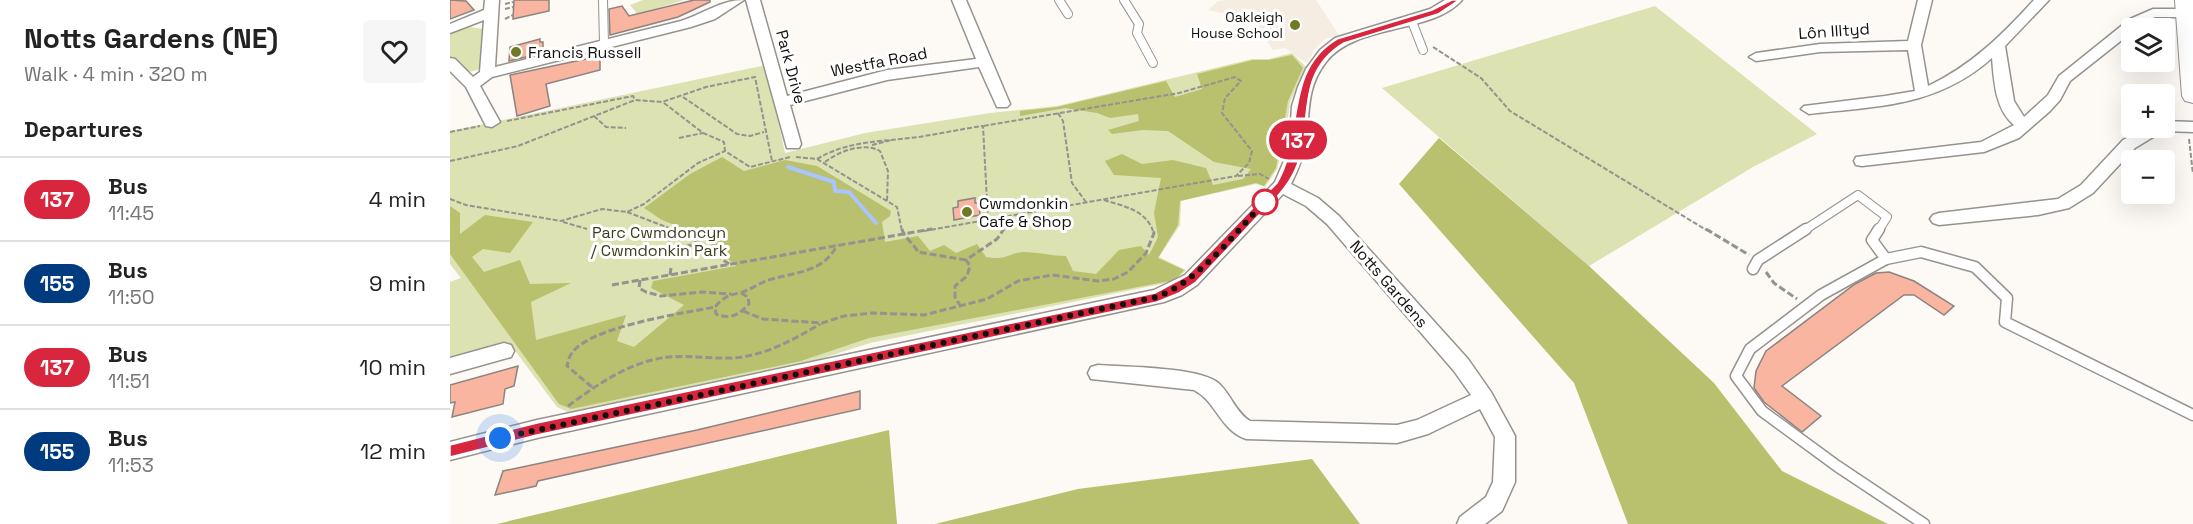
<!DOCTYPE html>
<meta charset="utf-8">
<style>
:root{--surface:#fff;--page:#f6f6f6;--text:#222;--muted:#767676;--line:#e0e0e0}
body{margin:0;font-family:"Space Grotesk",sans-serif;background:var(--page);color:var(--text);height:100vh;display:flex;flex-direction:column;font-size:22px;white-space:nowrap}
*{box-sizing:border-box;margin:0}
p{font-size:20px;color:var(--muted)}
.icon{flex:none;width:33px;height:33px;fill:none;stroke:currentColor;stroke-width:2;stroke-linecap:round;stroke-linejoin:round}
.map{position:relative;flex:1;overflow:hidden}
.side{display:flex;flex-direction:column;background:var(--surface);width:450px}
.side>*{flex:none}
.badge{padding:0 12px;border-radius:20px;font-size:21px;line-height:39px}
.fabs{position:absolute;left:1671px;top:18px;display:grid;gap:12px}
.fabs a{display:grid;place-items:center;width:54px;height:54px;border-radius:6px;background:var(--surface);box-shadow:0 6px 24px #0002;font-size:30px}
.you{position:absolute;width:30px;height:30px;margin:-15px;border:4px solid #fff;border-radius:50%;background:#1a73e8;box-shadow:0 0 0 9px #1a73e833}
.map>.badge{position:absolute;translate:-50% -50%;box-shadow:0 0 0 3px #fff}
h2{padding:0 24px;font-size:22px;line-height:54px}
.round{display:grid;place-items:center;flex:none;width:63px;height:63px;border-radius:6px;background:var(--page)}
.headline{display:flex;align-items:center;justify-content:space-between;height:102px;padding:0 24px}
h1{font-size:28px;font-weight:800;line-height:45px}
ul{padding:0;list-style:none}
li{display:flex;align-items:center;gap:18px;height:84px;padding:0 24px;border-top:2px solid var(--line)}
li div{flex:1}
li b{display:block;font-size:22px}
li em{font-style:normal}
li .badge{min-width:66px;font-weight:700;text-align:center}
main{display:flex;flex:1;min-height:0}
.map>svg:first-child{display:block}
.built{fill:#f5ede2}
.green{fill:#dce2b1}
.forest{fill:#b9c06e}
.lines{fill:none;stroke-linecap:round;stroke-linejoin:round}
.stream{stroke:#aac5fe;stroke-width:4}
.building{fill:#f9b59f;stroke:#8a8482;stroke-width:1.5}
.lane-far1-casing{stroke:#96938e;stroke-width:10}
.lane-casing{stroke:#96938e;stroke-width:13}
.street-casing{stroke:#96938e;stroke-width:3}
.secondary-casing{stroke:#96938e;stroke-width:2}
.path-far1{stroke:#95928f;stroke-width:2;stroke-dasharray:5 2;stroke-linecap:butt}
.path{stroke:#95928f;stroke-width:3;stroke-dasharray:7 3;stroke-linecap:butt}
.lane-far1{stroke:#fff;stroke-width:8}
.lane{stroke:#fff;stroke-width:10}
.street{fill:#fff;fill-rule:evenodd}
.secondary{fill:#fff;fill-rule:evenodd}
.line{fill:#d7263d;stroke:#fff;stroke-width:1.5}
.walk{stroke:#131210;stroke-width:6;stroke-dasharray:0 10.8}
.poi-dot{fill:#6f7a25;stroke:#fff;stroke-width:2}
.stop-dot{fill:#fff;stroke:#d7263d;stroke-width:3}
.labels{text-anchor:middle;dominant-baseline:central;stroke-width:6;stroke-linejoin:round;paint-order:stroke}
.far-poi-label{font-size:14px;fill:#131210;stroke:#fff;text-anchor:end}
.street-label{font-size:16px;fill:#131210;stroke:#fff}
.poi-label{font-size:16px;fill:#131210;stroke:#fff;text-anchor:start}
.park-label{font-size:16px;fill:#3c3e1b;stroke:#fff}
</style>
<main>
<section class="side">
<div class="headline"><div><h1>Notts Gardens (NE)</h1><p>Walk · 4 min · 320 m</p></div><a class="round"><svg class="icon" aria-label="heart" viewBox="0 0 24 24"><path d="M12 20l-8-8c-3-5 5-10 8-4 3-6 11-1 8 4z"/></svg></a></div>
<h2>Departures</h2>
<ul>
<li><span class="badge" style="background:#d7263d;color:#fff">137</span><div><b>Bus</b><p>11:45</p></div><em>4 min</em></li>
<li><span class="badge" style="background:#003b80;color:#fff">155</span><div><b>Bus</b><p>11:50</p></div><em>9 min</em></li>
<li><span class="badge" style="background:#d7263d;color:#fff">137</span><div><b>Bus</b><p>11:51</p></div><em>10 min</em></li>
<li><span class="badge" style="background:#003b80;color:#fff">155</span><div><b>Bus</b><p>11:53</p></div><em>12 min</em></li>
</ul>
</section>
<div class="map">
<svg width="1743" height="524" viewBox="0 0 1743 524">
<rect width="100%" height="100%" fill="#fdf9f4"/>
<path class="built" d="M777,0H866L889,35L875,39L865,49L857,63L855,62L835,48L823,50L800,13L783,15L758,10L768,1Z"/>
<g class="green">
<path d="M193,0H234L185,15L186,12L180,5Z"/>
<path d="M1205,6L1367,134L1303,167L1139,266L932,88Z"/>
<path d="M20,27L33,29L31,69L15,73L0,57V34Z"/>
<path d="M842,53L856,67L840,102L835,142L827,169L815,187L806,184L731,201L730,225L709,257L736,270L726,281L420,343L351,365L118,412L107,407L60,344L0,360V282L11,278L0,264V131L316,65L335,153L415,133L540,113L607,106L802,59H819Z"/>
</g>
<g class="forest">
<path d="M842,55L853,68L838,101L826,168L814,186L806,183L730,201L728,225L708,258L734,270L725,280L419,338L351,361L121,409L109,404L0,254V206L10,213V234L35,215L83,222L60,253L33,249L22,257L34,272L70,260L80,284L121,283L81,302L86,340L176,315L167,341L184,347L234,305L201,288L203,281L286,266L252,236L212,220L194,208L240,174L272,157L294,171L335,160L367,166L441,211L440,216L432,222L435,242L468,236L480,251L494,245L506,253L527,244L536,257C557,261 558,253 573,252C588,252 602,256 616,256L623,271L646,274L669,250L691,246L699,255L708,237L704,213L711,178L664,175L655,161L672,154L692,164L723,160L756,168L763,185L793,179L801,169L764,162L718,131L693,130L662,134L658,130L689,121L688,114L660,118L647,113L615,108L570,116V111L607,107L716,81L725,97L752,89L747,74L803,60H819Z"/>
<path d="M989,138L1139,266L1264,383L1332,471L1438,524H1178L1124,383L949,184Z"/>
<path d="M439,430L447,524H47Z"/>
<path d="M862,459L910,524H485L628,489Z"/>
</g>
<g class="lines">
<path class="stream" d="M338,167L384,182L385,191L399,192L426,223"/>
</g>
<g class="building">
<path d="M0,0L16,1L24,10L0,19Z"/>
<path d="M64,0H99V11L63,19Z"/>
<path d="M244,0H260V2L228,17L160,35L159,9L172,6L179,16Z"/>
<path d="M90,39V42H93V53L59,61L60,47Z"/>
<path d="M150,56V70L96,84L100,106L67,116L60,75Z"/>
<path d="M525,198V203H529L530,215L504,220L503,208L508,207V201Z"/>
<path d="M1439,272L1464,281L1504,306L1494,315L1464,295H1454L1332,386L1371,416L1352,432L1314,402L1304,388L1306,371L1316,351L1405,284L1426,273Z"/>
<path d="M68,366L64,386L55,389L53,404L2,417L5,402L0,403V385Z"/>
<path d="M410,391V409L88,481L86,486L45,495L53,471L247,430Z"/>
</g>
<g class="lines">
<defs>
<g id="lane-far1">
<path d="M153,0L154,44"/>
<path d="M609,0L618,14"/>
<path d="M674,0L689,24L687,33L703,63"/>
<path d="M961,19L973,50"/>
<path d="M1353,231L1408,195L1437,217L1428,231"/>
</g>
<g id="lane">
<path d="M1429,229L1422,240L1436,259"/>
<path d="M1303,269L1308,260L1356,229"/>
<path d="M1474,524L1387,466L1312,411L1286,376L1300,349L1371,295L1436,259L1471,252L1525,267L1557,298L1555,322L1743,415"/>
</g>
<g id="street">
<path d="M35,0H49L45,67L231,21C253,14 271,0 294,0L265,19L241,27L42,77L30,86L50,122L42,127L36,126L16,87L0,71V58L5,59L23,77L30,72L34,20L0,33V24L34,10Z"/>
<path d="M296,0H310L337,96L437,70L526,59L502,0H516L560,104L557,107H547L529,67L437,80L340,105L351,144L349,148H337Z"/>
<path d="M995,0H1012C983,34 906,23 876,62C856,88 860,111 856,141C854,156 848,170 841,184L868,198L889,216L1018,359L1041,392L1065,436V482L1052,511L1035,524H1007L1010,517L1036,497L1043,482L1045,437L1030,409L978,434L947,443L796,439C769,429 767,402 744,390L641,379L638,373L641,367L648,365C676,367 746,367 767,382C780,392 785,412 800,421L947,425L967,420L1021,395L1004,371L877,224L856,206L833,194L747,285L732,295L714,302L87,438L0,460V442L87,420L704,290L735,275L825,182L839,149L842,106L848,87L856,69L870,50L885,38L980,9Z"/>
<path d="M1468,0H1482L1471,45L1478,86C1521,66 1553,34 1584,0H1599L1555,46L1564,101L1574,117L1598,95L1609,76L1680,19L1703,9H1743V17H1705L1682,28V32L1620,81L1610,100L1600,111L1569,138L1534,152L1412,166L1406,165L1404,161L1406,157L1531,142L1564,125C1545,109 1544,81 1542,58C1487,107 1428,106 1359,114L1351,109L1354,106L1435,96L1465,91L1458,50L1370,52L1306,61L1299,57L1306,53L1370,44L1458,41Z"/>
<path d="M1714,121L1743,122V132L1713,131L1685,148L1643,193L1619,208L1588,215L1489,225L1483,223L1480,219L1483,215L1489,213L1608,199L1631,185L1673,140L1696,128H1714Z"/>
<path d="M54,343L61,345L64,351L61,357L0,374V358Z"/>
</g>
<path id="secondary" d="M1725,0H1743V103L1735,101L1732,96Z"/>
</defs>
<use href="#lane-far1" class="lane-far1-casing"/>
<use href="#lane" class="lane-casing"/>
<use href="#street" class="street-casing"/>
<use href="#secondary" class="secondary-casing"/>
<g class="path-far1">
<path d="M55,4L63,2"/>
<path d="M55,9L63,7"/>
<path d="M55,19L63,15"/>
<path d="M983,47L1031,78L1060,111L1258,231"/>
<path d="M233,97L287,134L300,136L314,132"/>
<path d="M214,103L253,133L274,142L275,151L300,167L340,157"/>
<path d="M608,113L613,121L622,183L636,202"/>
<path d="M144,116L156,127L176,128"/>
<path d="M57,121L183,96L185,100"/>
<path d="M0,132L30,126"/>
<path d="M229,138L253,133"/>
<path d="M1739,139L1743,174"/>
<path d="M422,145L442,140"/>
<path d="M346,157L367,159L447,207L452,231"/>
<path d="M367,159C399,140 432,142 468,137C489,134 511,129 533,126L538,220"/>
<path d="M0,161L68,146L185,100L212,102L256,87L305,77L322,161"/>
<path d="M375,162C389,151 414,142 430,151L438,171L437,201"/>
<path d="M788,176L810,174L819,179"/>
<path d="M0,199L16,205L111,221L152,209L177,212L194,204L248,163L275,151"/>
<path d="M654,200C673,206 696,210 703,231"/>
<path d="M177,212L227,231"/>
<path d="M113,222L137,229"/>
<path d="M474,231L786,176L799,163L802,151L772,113L775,98L791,81L785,77L729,93L533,126"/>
<path d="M553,231L558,217"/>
</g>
<g class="path">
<path d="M223,229L236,234L279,264"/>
<path d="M452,229C453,236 464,244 468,252L516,260"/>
<path d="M1256,229L1299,255"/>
<path d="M225,249L250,243"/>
<path d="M1316,272L1324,283L1347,299"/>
<path d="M220,275L221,268"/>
<path d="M190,280L189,288L196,292L211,296L252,292L281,294"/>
<path d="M162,285L482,229"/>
<path d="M291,293C301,289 311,282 322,279C347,272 374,272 387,245"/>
<path d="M291,293L298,297L299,304C289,315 280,320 266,314L265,307C272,298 280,294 291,293Z"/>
<path d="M511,307L505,297V286L517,276L520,266L516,260L547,239L554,229"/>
<path d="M293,311L313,319L372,323L394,316L423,313L474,315L537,299L568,281L602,275L648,281L664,279L678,272L696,253L704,233L703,229"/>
<path d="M142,387L117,366C118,362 119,356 122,353C139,327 234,313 265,307"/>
<path d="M118,406C144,387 171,368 202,360C229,353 254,359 280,358C313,357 343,340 370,324"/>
</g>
<use href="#lane-far1" class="lane-far1"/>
<use href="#lane" class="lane"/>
<use href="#street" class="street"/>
<use href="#secondary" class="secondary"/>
</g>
<path class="line" d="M1002,0H1009L988,14L894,43C842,74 865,127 845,170C836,190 820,204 805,219C785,241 765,262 745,283L729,293L707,302L87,435L0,457V445L87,423L705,293L737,276L827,183C855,136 833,71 887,39L982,10Z"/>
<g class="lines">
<path class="walk" d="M50,438L707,297C752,279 784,233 815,202"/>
</g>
<g class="poi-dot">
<circle cx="845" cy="25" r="6"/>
<circle cx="66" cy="52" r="6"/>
<circle cx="517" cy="212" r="6"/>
</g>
<circle class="stop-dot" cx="815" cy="202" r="12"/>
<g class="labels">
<g class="far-poi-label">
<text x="833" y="17">Oakleigh<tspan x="833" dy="16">House School</tspan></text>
</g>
<g class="street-label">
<text transform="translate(1384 31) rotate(-4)">Lôn Illtyd</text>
<text transform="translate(429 62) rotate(-11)">Westfa Road</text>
<text transform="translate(341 67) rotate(75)">Park Drive</text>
<text transform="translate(939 284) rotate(49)">Notts Gardens</text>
</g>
<g class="poi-label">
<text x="78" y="52">Francis Russell</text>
<text x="529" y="203">Cwmdonkin<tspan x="529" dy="18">Cafe &amp; Shop</tspan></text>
</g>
<g class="park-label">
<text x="209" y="232">Parc Cwmdoncyn<tspan x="209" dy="18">/ Cwmdonkin Park</tspan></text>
</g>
</g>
</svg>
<div class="fabs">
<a><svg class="icon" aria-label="layers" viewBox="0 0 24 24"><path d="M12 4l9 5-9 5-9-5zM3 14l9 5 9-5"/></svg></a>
<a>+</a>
<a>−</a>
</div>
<div class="you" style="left:50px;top:438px"></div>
<b class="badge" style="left:848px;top:140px;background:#d7263d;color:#fff">137</b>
</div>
</main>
